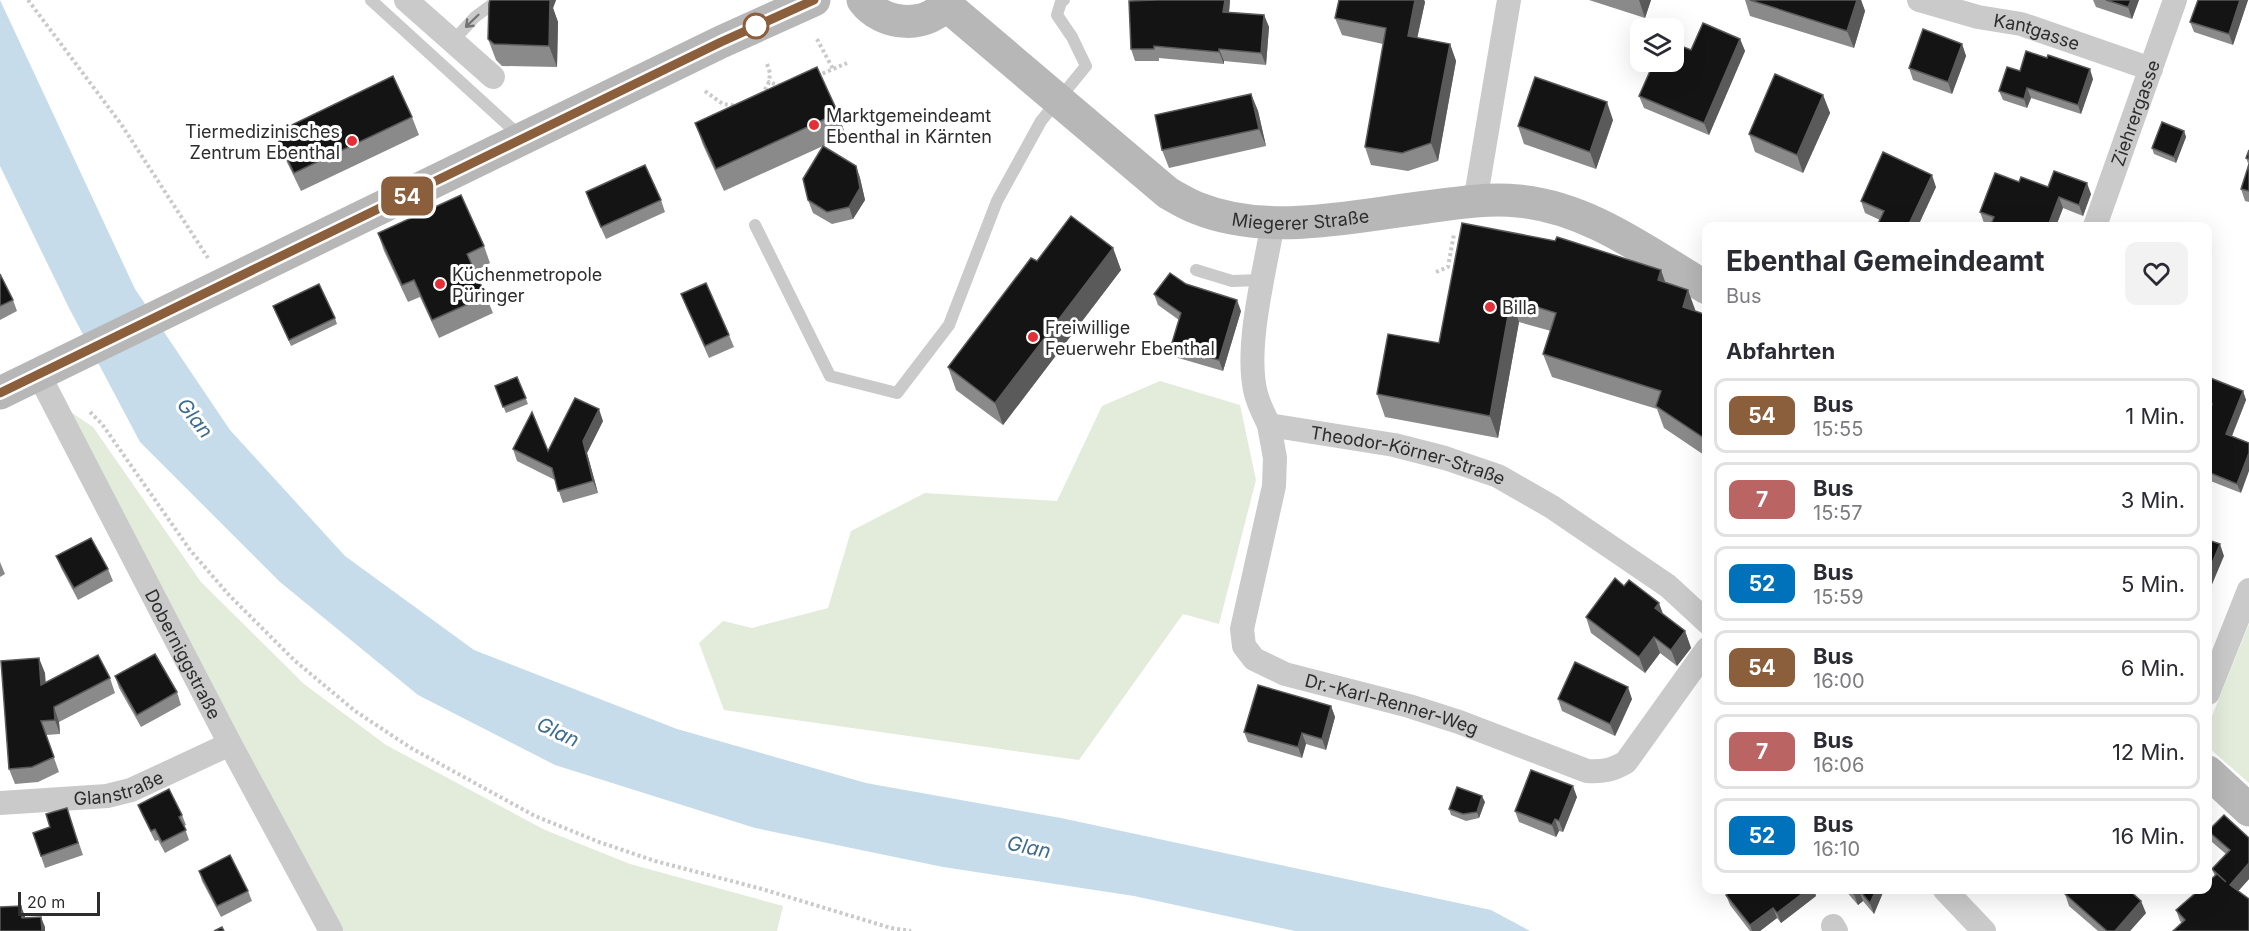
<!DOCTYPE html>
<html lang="de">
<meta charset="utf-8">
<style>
:root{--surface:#fff;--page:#f2f2f3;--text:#2b2b33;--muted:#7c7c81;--line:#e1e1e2}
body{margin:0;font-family:Inter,sans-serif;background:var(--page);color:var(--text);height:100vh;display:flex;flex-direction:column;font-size:22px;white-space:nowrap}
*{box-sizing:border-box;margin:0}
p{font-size:20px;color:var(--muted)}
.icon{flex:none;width:33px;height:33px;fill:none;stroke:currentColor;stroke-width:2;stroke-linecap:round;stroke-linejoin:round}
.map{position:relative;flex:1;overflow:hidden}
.drawer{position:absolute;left:1702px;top:222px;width:510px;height:672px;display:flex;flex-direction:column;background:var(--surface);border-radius:12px;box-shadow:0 6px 24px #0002}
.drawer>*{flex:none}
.badge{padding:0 12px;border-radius:9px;font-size:21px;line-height:39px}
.controls{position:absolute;left:1630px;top:18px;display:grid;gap:12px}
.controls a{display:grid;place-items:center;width:54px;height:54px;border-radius:12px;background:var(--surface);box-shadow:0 6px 24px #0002;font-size:30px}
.scale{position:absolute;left:18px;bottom:15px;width:82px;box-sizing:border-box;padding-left:6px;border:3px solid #2d2d2d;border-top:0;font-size:16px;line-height:21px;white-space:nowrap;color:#2d2d2d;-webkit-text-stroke:4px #fff;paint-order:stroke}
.map>.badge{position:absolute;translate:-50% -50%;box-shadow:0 0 0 3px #fff}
h2{padding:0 24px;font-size:22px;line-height:54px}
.round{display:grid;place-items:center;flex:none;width:63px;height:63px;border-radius:12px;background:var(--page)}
.summary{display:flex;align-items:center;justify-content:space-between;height:102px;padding:0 24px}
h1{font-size:28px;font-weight:700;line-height:45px}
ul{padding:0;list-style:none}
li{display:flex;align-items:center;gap:18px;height:75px;margin:0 12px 9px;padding:0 12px;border:3px solid var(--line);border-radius:12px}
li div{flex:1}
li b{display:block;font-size:22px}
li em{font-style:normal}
li .badge{min-width:66px;font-weight:700;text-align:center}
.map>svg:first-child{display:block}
.green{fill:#e3ebdb}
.water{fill:#c7dceb}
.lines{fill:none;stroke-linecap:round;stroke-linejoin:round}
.path{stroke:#cacaca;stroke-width:4;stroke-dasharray:3 3;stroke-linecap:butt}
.service{stroke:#cacaca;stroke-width:12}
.minor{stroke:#cacaca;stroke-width:24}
.secondary{stroke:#b7b7b7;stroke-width:33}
.wall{fill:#8a8a8a}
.shaded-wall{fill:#5a5a5a}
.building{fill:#141414;stroke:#5a5a5a;stroke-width:1.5}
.oneway{stroke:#747474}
.line-casing{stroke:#fff;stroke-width:14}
.line{stroke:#8b5e3c;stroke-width:9}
.stop-dot{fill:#fff;stroke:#8b5e3c;stroke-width:3}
.poi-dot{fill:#e52f36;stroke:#fff;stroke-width:2}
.labels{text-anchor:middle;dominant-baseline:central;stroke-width:6;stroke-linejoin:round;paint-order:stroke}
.street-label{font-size:18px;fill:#2d2d2d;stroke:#fff}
.poi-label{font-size:18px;fill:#2d2d2d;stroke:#fff;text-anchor:start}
.water-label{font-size:20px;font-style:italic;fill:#3c6c8f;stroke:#fff}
</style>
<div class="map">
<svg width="2249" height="931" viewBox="0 0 2249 931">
<rect width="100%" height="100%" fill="#fff"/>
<g class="green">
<path d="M1160,381L1240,405L1256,480L1219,624L1183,614L1079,760L724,710L699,643L723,621L752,628L828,608L851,531L925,493L1057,501L1102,406Z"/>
<path d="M69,411L93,427L201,582L304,684L386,745L545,830L630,864L783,906L777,931H340Z"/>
<path d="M2249,624V783L2208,747V726Z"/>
</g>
<path class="water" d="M0,0L135,289L230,430L345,556L474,650L677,729L866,783L1061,818L1491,910L1530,931H1295L1134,896L943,867L755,828L555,765L418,695L280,582L140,442L69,308L0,166Z"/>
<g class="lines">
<g class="path">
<path d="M28,0L121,124L208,258"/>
<path d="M817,39L833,69"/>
<path d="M767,64L770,73L769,82"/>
<path d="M817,76L847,63"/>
<path d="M705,91L723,104L738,106"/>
<path d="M762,95L769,82L780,86"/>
<path d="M1436,272L1448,267L1454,234"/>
<path d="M90,412L102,424L190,550L228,594L294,660L355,711L411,748L535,816L599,842L655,861L762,889L891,928L911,931"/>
</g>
<g class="service">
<path d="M371,0L521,137"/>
<path d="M453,41L475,17L494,3"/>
<path d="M755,225L830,376L897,393L949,325L997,201L1041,121L1086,66L1072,37L1057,15L1061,2L1064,0"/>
<path d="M1196,270L1232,281L1263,280"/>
</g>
<g class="minor">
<path d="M406,0L493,77"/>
<path id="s1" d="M1919,0L1978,17L2021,24L2151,69"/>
<path d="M1475,202L1509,0"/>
<path id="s2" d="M1273,222C1265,271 1244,348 1256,394C1259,405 1264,415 1269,425L1394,445L1445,458L1498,476L1552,507L1668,586L1707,622"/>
<path id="s3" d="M2095,226L2175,0"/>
<path id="s4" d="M39,375L230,744L331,931"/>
<path id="s5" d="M1269,425L1275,458L1274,486L1242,629L1244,646L1254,659L1285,674L1409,706L1459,722L1587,771C1603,772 1613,770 1626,762L1707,649"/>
<path d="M2208,693L2249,590"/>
<path id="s6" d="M0,803L107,796L131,790L230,744"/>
<path d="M1945,890L1984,931"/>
<path d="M1833,926L1836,931"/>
</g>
<g class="secondary">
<path d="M863,0C882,27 931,30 948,0"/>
<path id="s7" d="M946,5L1168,193C1177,198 1187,204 1197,208C1269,237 1353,216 1427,207C1456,203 1488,198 1518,201C1588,207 1648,253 1707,288"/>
<path d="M0,393L721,42L814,0"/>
<path d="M2208,772L2249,810"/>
</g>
</g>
<g class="wall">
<path d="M556,0L553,8L558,22L557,67L502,66L496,60L488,39Z"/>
<path d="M1156,0H1230L1229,12L1264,15L1269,27L1266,65L1224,61V64L1159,58V61H1135L1131,49Z"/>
<path d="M1339,0H1424L1425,2L1417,38L1450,44L1456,61L1438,161L1408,171L1371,165L1365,147L1383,44L1342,35L1335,18Z"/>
<path d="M1589,0H1651L1645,18Z"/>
<path d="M1745,0H1861L1865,11L1854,48L1750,16Z"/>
<path d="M2093,0H2139L2132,19L2096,7Z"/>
<path d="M2198,0H2248L2233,45L2194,32L2190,22Z"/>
<path d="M1740,39L1745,51L1709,135L1644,108L1639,96L1691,50Z"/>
<path d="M1962,44L1966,56L1952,94L1913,80L1909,68Z"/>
<path d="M2020,71L2093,79L2081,114L2031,98L2027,108L2003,100L1999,91Z"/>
<path d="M1251,94L1258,111L1266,146L1169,168L1162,150Z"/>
<path d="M1823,95L1830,113L1803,173L1755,152L1749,134Z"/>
<path d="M838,113L846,136L823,146L856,166L860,178L865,200L853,219L832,224L813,213L808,200L823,146L724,191L703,145L695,123Z"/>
<path d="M412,117L419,135L301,191L281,150L275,133Z"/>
<path d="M1613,120L1596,169L1524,144L1518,126Z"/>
<path d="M2184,131L2186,137L2176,163L2154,154L2152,148Z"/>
<path d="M2249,150V202L2245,201L2241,189L2249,166L2246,158Z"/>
<path d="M1936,187L1918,226H1877L1880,220L1865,213L1861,201Z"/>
<path d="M2048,187L2091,194L2083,216L2063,208L2056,226H1990V225L1984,223L1980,212Z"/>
<path d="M586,192L661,200L665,212L606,239L590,204Z"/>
<path d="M1462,223L1666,283L1696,312L1707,315V457L1664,428L1657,409L1552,377L1543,354L1551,331L1519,322L1498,438L1385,417L1377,394L1439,343Z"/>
<path d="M378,233L484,246L490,263L475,271L486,296L493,313L439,338L420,297L408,302L384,251Z"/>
<path d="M1113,248L1121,270L1003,425L956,390L948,367L1037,261Z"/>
<path d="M0,274L13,300L17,311L0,320Z"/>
<path d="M1186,284L1241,311L1223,371L1175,357L1171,346L1179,320L1158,305L1154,294Z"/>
<path d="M681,294L729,335L734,347L709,358L686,307Z"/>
<path d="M273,306L335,318L337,324L291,346Z"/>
<path d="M517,377L528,404L506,413L495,386Z"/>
<path d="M2208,377L2243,391L2246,400L2232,436L2241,493L2208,480V414L2209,411L2208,410Z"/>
<path d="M603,421L587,453L598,493L563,503L555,480L517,461L513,449L548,451Z"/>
<path d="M56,556L108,569L113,581L78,600L61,568Z"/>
<path d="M0,562L5,574L0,577Z"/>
<path d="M1586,617L1685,631L1691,648L1677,666L1660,653L1645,673L1591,633Z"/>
<path d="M45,673V683L110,678L115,693L59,722L60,734L46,735L59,772L38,782L15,784L9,769Z"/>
<path d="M115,676L177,692L181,705L141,727L119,688Z"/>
<path d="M1558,699H1632L1615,736L1562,711Z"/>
<path d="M1331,706L1335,717L1326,750L1306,744L1302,758L1248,742L1244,732Z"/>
<path d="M1577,797L1563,832L1559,831L1556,837L1519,822L1515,811Z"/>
<path d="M1485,802L1479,818L1466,821L1451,815L1449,809Z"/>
<path d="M138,805L182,815L186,825L184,826L189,840L165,853L158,840L155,841L142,815Z"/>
<path d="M2224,815L2249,879L2238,891L2182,923L2180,921L2176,910L2215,876L2212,869L2226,854L2212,842L2208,831Z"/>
<path d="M71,820L83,855L45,868L33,833Z"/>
<path d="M199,871L248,891L252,901L221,917L202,881Z"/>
<path d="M1732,890H1814L1816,896L1781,923L1777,918L1760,931H1750L1730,905L1726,895Z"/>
<path d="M1845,890H1884L1874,914L1863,901L1858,905Z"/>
<path d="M2065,894L2146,913L2130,931H2098L2069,906Z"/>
</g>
<g class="shaded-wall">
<path d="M539,0H556L553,8L558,22L557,67L549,46Z"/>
<path d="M1225,0H1230L1228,24L1223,12Z"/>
<path d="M1415,0H1424L1425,2L1414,53L1408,36Z"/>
<path d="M1639,0H1651L1645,18Z"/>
<path d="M1857,0H1861L1865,11L1854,48L1847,31Z"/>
<path d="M2131,0H2139L2132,19L2128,7Z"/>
<path d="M2240,0H2248L2233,45L2229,34Z"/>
<path d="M1264,15L1269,27L1266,65L1261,53Z"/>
<path d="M1740,39L1745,51L1709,135L1704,123Z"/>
<path d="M1450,44L1456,61L1438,161L1431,143Z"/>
<path d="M1962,44L1966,56L1952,94L1948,82Z"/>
<path d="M1219,49L1224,61V64L1219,52Z"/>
<path d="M2090,69L2093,79L2081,114L2078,105Z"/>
<path d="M2027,88L2031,98L2027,108L2024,99Z"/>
<path d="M1251,94L1258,111L1266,146L1259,129Z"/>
<path d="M1823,95L1830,113L1803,173L1797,155Z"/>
<path d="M1607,102L1613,120L1596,169L1590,152Z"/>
<path d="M2184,131L2186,137L2176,163L2174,157Z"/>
<path d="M856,166L860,178L865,200L853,219L849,207Z"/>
<path d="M1932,175L1936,187L1918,226H1908Z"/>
<path d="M2087,183L2091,194L2083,216L2079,205Z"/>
<path d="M2059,197L2063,208L2056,226H2048Z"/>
<path d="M1113,248L1121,270L1003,425L995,403Z"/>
<path d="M1661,270L1669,293L1658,280Z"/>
<path d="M1688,290L1696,312L1683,307Z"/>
<path d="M1511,299L1519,322L1498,438L1490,416Z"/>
<path d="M1237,300L1241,311L1223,371L1219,360Z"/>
<path d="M2243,391L2246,400L2229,443L2226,434Z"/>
<path d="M599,409L603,421L587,453L598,493L593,481L583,441Z"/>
<path d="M2249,453V471L2241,493L2237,484Z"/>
<path d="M2220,544L2224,556L2208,594V573Z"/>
<path d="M1659,603L1665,619L1655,608Z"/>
<path d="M1685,631L1691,648L1677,666L1671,650Z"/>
<path d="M1654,637L1660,653L1645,673L1639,657Z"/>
<path d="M39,658L45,673L47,699L41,685Z"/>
<path d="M1628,687L1632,699L1615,736L1610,724Z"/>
<path d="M1331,706L1335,717L1326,750L1322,739Z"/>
<path d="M54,707L59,722L60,734L55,720Z"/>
<path d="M1302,733L1306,744L1302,758L1298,747Z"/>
<path d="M1573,786L1577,797L1563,832L1559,821Z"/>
<path d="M1482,796L1485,802L1479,818L1477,812Z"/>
<path d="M1555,819L1559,831L1556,837L1552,825Z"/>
<path d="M2249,863V879L2234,896L2230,885Z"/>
<path d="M1807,890H1814L1816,896L1781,923L1777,913Z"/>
<path d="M1859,890L1863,901L1858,905L1854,894Z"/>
<path d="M1876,890H1884L1874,914L1870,903Z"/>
<path d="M2141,901L2146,913L2130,931H2115Z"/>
<path d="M21,906L25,916L26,929L22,918Z"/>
<path d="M1773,908L1777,918L1760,931H1752L1750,925Z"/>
<path d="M41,917L45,927V931H42Z"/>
</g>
<g class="building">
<path d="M490,0H550L549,46L494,44L488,39L489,3Z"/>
<path d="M1156,0H1225L1223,12L1264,15L1261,53L1219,49V52L1154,46V49H1131L1129,1Z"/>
<path d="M1339,0H1415L1408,36L1450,44L1431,143L1402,153L1365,147L1386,28L1335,18Z"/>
<path d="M1750,0H1857L1847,31Z"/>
<path d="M2106,0H2131L2128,7Z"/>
<path d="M2198,0H2240L2229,34L2190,22Z"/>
<path d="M1703,23L1740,39L1704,123L1639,96L1654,62H1674V43L1691,50Z"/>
<path d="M1923,29L1962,44L1948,82L1909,68Z"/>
<path d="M2026,51L2047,58L2048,55L2090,69L2078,105L2027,88L2024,99L1999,91L2007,67L2020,71Z"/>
<path d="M817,67L838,113L716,169L695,123Z"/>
<path d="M1775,74L1823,95L1797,155L1749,134Z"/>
<path d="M393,76L412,117L294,173L275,133Z"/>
<path d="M1535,77L1607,102L1590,152L1518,126Z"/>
<path d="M1251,94L1259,129L1162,150L1155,115Z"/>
<path d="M2162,122L2184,131L2174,157L2152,148Z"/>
<path d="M823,146L856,166L860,188L849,207L827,212L808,200L803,179Z"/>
<path d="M2249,150V159L2246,158Z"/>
<path d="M1883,152L1932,175L1908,226H1877L1884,211L1861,201Z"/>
<path d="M2249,164V191L2241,189Z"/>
<path d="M645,165L661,200L601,227L586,192Z"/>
<path d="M2054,171L2087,183L2079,205L2059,197L2048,226H2041L2038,225L2037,226H1990L1994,217L1980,212L1995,173L2019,182L2021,177L2048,187Z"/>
<path d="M461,195L484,246L467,254L486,296L432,320L414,280L402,285L378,233Z"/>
<path d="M1071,216L1113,248L995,403L948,367L1031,258L1037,261Z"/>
<path d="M1462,223L1555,241L1557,237L1661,270L1658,280L1688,290L1683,307L1707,315V440L1656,406L1661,391L1543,354L1556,313L1511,299L1490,416L1377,394L1388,334L1439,343Z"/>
<path d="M1170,273L1186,284L1237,300L1219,360L1171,346L1181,313L1154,294Z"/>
<path d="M0,274L13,300L0,306Z"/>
<path d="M706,283L729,335L705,346L681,294Z"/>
<path d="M319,284L335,318L289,340L273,306Z"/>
<path d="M517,377L526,398L503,407L495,386Z"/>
<path d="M2208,377L2243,391L2226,434L2249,443V453L2237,484L2208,472V414L2212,404L2208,402Z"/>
<path d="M575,398L599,409L583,441L593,481L558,491L552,468L513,449L532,412L548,451Z"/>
<path d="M91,538L108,569L74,588L56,556Z"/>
<path d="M2208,540L2220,544L2208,573Z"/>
<path d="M1615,578L1624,586L1629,580L1659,603L1655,608L1685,631L1671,650L1654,637L1639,657L1586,617Z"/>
<path d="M155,654L177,692L137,715L115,676Z"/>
<path d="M98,655L110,678L54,707L55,720L41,721L54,757L32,767L9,769L1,661L39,658L41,685Z"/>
<path d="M1575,662L1628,687L1610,724L1558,699Z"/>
<path d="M1258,685L1331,706L1322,739L1302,733L1298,747L1244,732Z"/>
<path d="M1531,770L1573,786L1559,821L1555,819L1552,825L1515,811Z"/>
<path d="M1457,787L1482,796L1477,812L1463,814L1449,809Z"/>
<path d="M169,789L182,815L179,817L186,830L162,842L155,829L151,831L138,805Z"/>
<path d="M67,808L78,843L41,856L33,833L50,827L46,814Z"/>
<path d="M2224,815L2249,838V863L2230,885L2249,899V931H2173L2185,920L2176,910L2199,890H2208V882L2217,874L2226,882L2212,869L2230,850L2208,831Z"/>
<path d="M230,855L248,891L217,906L199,871Z"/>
<path d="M1732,890H1807L1777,913L1773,908L1750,925L1726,895Z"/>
<path d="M1850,890H1876L1870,903L1859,890L1854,894Z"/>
<path d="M2068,890H2129L2141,901L2115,931H2107L2065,894Z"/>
<path d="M21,906L22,918L41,917L42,931H0V907Z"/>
<path d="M222,927L224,931H214Z"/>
</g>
<defs><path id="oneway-shaft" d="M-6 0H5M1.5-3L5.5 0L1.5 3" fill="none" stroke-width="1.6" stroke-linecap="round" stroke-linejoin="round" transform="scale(1.5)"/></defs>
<use class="oneway" href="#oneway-shaft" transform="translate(472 21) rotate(136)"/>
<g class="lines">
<defs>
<path id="line" d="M0,393L721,42L814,0"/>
</defs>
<use href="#line" class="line-casing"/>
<use href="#line" class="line"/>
</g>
<circle class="stop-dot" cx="756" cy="26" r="12"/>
<g class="poi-dot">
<circle cx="814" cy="125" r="6"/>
<circle cx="352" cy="141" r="6"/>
<circle cx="440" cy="284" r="6"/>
<circle cx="1490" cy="307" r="6"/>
<circle cx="1033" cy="337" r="6"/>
</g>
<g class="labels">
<g class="street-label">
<text stroke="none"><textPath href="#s1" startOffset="122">Kantgasse</textPath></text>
<text stroke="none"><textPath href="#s3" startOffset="120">Ziehrergasse</textPath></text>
<text stroke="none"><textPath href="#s7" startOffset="429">Miegerer Straße</textPath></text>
<text stroke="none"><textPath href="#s2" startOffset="350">Theodor-Körner-Straße</textPath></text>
<text stroke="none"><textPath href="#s4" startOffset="314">Doberniggstraße</textPath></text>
<text stroke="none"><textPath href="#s5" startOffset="387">Dr.-Karl-Renner-Weg</textPath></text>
<text stroke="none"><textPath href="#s6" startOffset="120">Glanstraße</textPath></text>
</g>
<g class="poi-label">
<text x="826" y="115">Marktgemeindeamt<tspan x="826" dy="21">Ebenthal in Kärnten</tspan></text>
<text x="340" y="131" text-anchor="end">Tiermedizinisches<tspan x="340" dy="21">Zentrum Ebenthal</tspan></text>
<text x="452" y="274">Küchenmetropole<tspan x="452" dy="21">Püringer</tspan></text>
<text x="1502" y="307">Billa</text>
<text x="1045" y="327">Freiwillige<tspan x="1045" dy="21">Feuerwehr Ebenthal</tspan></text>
</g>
<g class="water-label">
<text transform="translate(195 418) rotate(52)">Glan</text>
<text transform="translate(558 732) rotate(25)">Glan</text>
<text transform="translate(1029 847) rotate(12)">Glan</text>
</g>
</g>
</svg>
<div class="controls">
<a><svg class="icon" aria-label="layers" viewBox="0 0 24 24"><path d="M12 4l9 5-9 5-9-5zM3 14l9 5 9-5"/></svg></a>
</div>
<div class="scale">20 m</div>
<b class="badge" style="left:407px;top:196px;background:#8b5e3c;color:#fff">54</b>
<section class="drawer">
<div class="summary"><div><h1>Ebenthal Gemeindeamt</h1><p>Bus</p></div><a class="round"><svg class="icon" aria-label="heart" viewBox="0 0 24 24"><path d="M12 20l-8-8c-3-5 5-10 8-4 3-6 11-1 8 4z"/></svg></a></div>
<h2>Abfahrten</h2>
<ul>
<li><span class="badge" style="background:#8b5e3c;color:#fff">54</span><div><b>Bus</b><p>15:55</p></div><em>1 Min.</em></li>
<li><span class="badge" style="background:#bb6464;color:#fff">7</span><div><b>Bus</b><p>15:57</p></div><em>3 Min.</em></li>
<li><span class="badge" style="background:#0072bc;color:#fff">52</span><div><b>Bus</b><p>15:59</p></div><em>5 Min.</em></li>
<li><span class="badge" style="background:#8b5e3c;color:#fff">54</span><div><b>Bus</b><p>16:00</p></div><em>6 Min.</em></li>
<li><span class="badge" style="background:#bb6464;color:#fff">7</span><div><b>Bus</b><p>16:06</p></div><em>12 Min.</em></li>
<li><span class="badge" style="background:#0072bc;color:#fff">52</span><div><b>Bus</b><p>16:10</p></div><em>16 Min.</em></li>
</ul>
</section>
</div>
